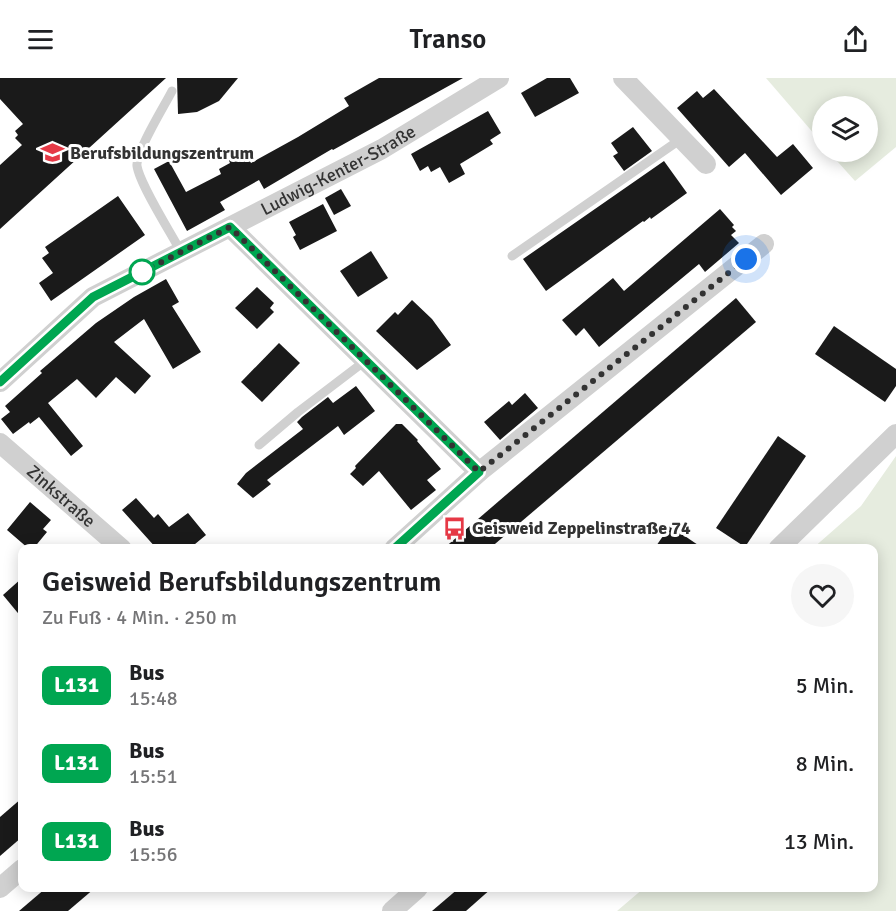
<!DOCTYPE html>
<html lang="de">
<meta charset="utf-8">
<style>
:root{--surface:#fff;--page:#f6f6f6;--text:#202124;--muted:#757577}
body{margin:0;font-family:Signika,sans-serif;background:var(--page);color:var(--text);height:100vh;display:flex;flex-direction:column;font-size:22px;white-space:nowrap}
*{box-sizing:border-box;margin:0}
p{font-size:20px;color:var(--muted)}
.icon{flex:none;width:33px;height:33px;fill:none;stroke:currentColor;stroke-width:2;stroke-linecap:round;stroke-linejoin:round}
.map{position:relative;flex:1;overflow:hidden}
.side{position:absolute;left:18px;top:466px;width:860px;height:348px;display:flex;flex-direction:column;background:var(--surface);border-radius:12px;box-shadow:0 3px 15px #0003}
.side>*{flex:none}
.badge{padding:0 12px;border-radius:9px;font-size:21px;line-height:39px}
.buttons{position:absolute;left:812px;top:18px;display:grid;gap:12px}
.buttons a{display:grid;place-items:center;width:66px;height:66px;border-radius:50%;background:var(--surface);box-shadow:0 3px 15px #0003;font-size:30px}
.you{position:absolute;width:30px;height:30px;margin:-15px;border:4px solid #fff;border-radius:50%;background:#1a73e8;box-shadow:0 0 0 9px #1a73e833}
.map>.badge{position:absolute;translate:-50% -50%;box-shadow:0 0 0 3px #fff}
.round{display:grid;place-items:center;flex:none;width:63px;height:63px;border-radius:32px;background:var(--page)}
.overview{display:flex;align-items:center;justify-content:space-between;height:102px;padding:0 24px}
h1{font-size:28px;font-weight:600;line-height:45px}
ul{padding:0;list-style:none}
li{display:flex;align-items:center;gap:18px;height:78px;padding:0 24px}
li div{flex:1}
li b{display:block;font-size:22px}
li em{font-style:normal}
li .badge{min-width:66px;font-weight:700;text-align:center}
header{display:flex;justify-content:space-between;align-items:center;height:78px;padding:0 24px;background:var(--surface);font-size:27px;font-weight:600}
.map>svg:first-child{display:block}
.green{fill:#e6ecdf}
.building{fill:#1a1a1a}
.lines{fill:none;stroke-linecap:round;stroke-linejoin:round}
.lane{stroke:#d0d0d0;stroke-width:9}
.street{stroke:#d0d0d0;stroke-width:20}
.line-casing{stroke:#fff;stroke-width:14}
.line{stroke:#00a651;stroke-width:9}
.walk{stroke:#333;stroke-width:6;stroke-dasharray:0 10.8}
.stop-dot{fill:#fff;stroke:#00a651;stroke-width:3}
.labels{text-anchor:middle;dominant-baseline:central;stroke-width:6;stroke-linejoin:round;paint-order:stroke}
.poi-label{font-size:18px;font-weight:bold;fill:#333;stroke:#fff;text-anchor:start}
.street-label{font-size:18px;fill:#333;stroke:#fff}
</style>
<header><svg class="icon" aria-label="menu" viewBox="0 0 24 24"><path d="M4 6h16M4 12h16M4 18h16"/></svg>Transo<svg class="icon" aria-label="share" viewBox="0 0 24 24"><path d="M12 15V3M7 8l5-5 5 5M5 13v7h14v-7"/></svg></header>
<div class="map">
<svg width="896" height="833" viewBox="0 0 896 833">
<rect width="100%" height="100%" fill="#fff"/>
<g class="green">
<path d="M766,0H896V69L855,103L829,74H867V28H822V65Z"/>
<path d="M896,378V833H617L644,810H873V471H812L861,428Z"/>
</g>
<g class="building">
<path d="M0,0H166L0,151V87L22,67L15,60L18,57L15,53L23,46L0,21Z"/>
<path d="M177,0H238L219,23L197,34L178,36Z"/>
<path d="M379,0H463L333,72L332,71L264,111L259,102L220,124L225,132L187,153L154,91L169,83L186,114L221,96L219,91L230,85L228,80L244,71L251,85L298,59L349,28L344,20Z"/>
<path d="M547,0H570L579,15L535,39L521,15Z"/>
<path d="M714,11L777,79L793,66L813,90L781,117L745,75L729,89L677,30L697,13L703,20Z"/>
<path d="M488,33L501,55L490,62L493,66L460,86L465,96L449,105L440,89L431,94L428,88L420,93L411,76Z"/>
<path d="M633,49L652,73L624,93L613,78L618,75L611,65Z"/>
<path d="M664,83L687,115L651,141L650,139L644,144L643,143L546,213L523,181Z"/>
<path d="M341,111L351,128L334,137L325,120Z"/>
<path d="M118,118L145,157L51,223L39,205L53,195L42,180L49,175L45,169Z"/>
<path d="M323,126L337,153L300,172L293,159L296,157L289,144Z"/>
<path d="M720,131L734,147L732,149L736,153L731,157L739,165L705,194L699,186L599,269L584,250L576,258L562,242L613,200L624,213Z"/>
<path d="M371,173L388,200L358,219L340,193Z"/>
<path d="M166,201L179,224L172,228L201,274L173,291L144,241L114,264L151,298L135,316L116,299L96,320L77,301L48,325L83,368L71,378L39,339L30,346L29,344L13,356L1,341L10,334L5,328L42,295L40,293L96,245L134,219Z"/>
<path d="M257,209L274,225L270,230L274,234L257,251L235,230Z"/>
<path d="M736,220L756,244L568,404L489,471H443Z"/>
<path d="M412,222L432,241L451,267L417,292L376,253L395,234L398,237Z"/>
<path d="M834,248L896,291V308L885,324L815,276Z"/>
<path d="M279,265L300,285L262,324L241,304Z"/>
<path d="M356,308L375,333L344,357L338,348L267,402L271,406L253,420L237,406L246,395L303,351L297,344L302,339L328,319L333,325Z"/>
<path d="M525,315L538,330L500,362L484,344L509,323L512,327Z"/>
<path d="M396,346H402L418,362L417,363L441,391L427,402L436,412L411,432L379,393L363,408L350,396L356,390L355,388Z"/>
<path d="M778,358L806,378L745,469L716,450Z"/>
<path d="M136,420L154,440L158,436L169,449L188,435L206,457L189,471H157L122,432Z"/>
<path d="M30,424L51,442L43,451L47,454L33,471H29L7,452Z"/>
<path d="M670,448L704,471H654Z"/>
<path d="M22,500V540L3,517Z"/>
<path d="M22,720V759L0,778V739Z"/>
<path d="M46,810H95L68,833H19Z"/>
<path d="M459,810H492L466,833H432Z"/>
</g>
<g class="lines">
<g class="lane">
<path d="M172,13C165,27 135,75 137,88C140,107 171,155 181,174"/>
<path d="M512,178L681,61"/>
<path d="M259,367L298,334L365,283"/>
</g>
<g class="street">
<path d="M623,0L706,86"/>
<path d="M230,149L479,394"/>
<path id="s1" d="M0,304L93,219L382,71L499,0"/>
<path id="s2" d="M0,365L122,471"/>
<path d="M394,471L479,394L764,166"/>
<path d="M778,471L896,356"/>
<path d="M0,810L22,791"/>
<path d="M392,833L418,810"/>
</g>
</g>
<g class="lines">
<defs>
<path id="line" d="M0,304L93,219L230,149L479,394L394,471"/>
</defs>
<use href="#line" class="line-casing"/>
<use href="#line" class="line"/>
<path class="walk" d="M142,194L230,149L479,394L746,181"/>
</g>
<defs>
<symbol id="university-bare" viewBox="-9 -9 18 18"><path d="M0-5L7-2L0 1L-7-2ZM-4 1L0 2.5L4 1V4Q0 6-4 4Z" fill="#e63946" stroke="#fff" stroke-width="2.5" paint-order="stroke"/></symbol>
<symbol id="bus-bare" viewBox="-9 -9 18 18"><path d="M-5-6H5V4H4V6H2V4H-2V6H-4V4H-5ZM-3.5-4V0h7V-4ZM-3.5 1.2v1.5H-2V1.2ZM2 1.2v1.5H3.5V1.2Z" fill="#e63946" stroke="#fff" stroke-width="2.5" paint-order="stroke"/></symbol>
</defs>
<g fill-rule="evenodd">
<use href="#university-bare" x="36" y="58" width="33" height="33"/>
<use href="#bus-bare" x="438" y="434" width="33" height="33"/>
</g>
<circle class="stop-dot" cx="142" cy="194" r="12"/>
<g class="labels">
<g class="poi-label">
<text x="70" y="75">Berufsbildungszentrum</text>
<text x="472" y="450">Geisweid Zeppelinstraße 74</text>
</g>
<g class="street-label">
<text stroke="none"><textPath href="#s1" startOffset="402">Ludwig-Kenter-Straße</textPath></text>
<text stroke="none"><textPath href="#s2" startOffset="81">Zinkstraße</textPath></text>
</g>
</g>
</svg>
<div class="buttons">
<a><svg class="icon" aria-label="layers" viewBox="0 0 24 24"><path d="M12 4l9 5-9 5-9-5zM3 14l9 5 9-5"/></svg></a>
</div>
<div class="you" style="left:746px;top:181px"></div>
<section class="side">
<div class="overview"><div><h1>Geisweid Berufsbildungszentrum</h1><p>Zu Fuß · 4 Min. · 250 m</p></div><a class="round"><svg class="icon" aria-label="heart" viewBox="0 0 24 24"><path d="M12 20l-8-8c-3-5 5-10 8-4 3-6 11-1 8 4z"/></svg></a></div>
<ul>
<li><span class="badge" style="background:#00a651;color:#fff">L131</span><div><b>Bus</b><p>15:48</p></div><em>5 Min.</em></li>
<li><span class="badge" style="background:#00a651;color:#fff">L131</span><div><b>Bus</b><p>15:51</p></div><em>8 Min.</em></li>
<li><span class="badge" style="background:#00a651;color:#fff">L131</span><div><b>Bus</b><p>15:56</p></div><em>13 Min.</em></li>
</ul>
</section>
</div>
